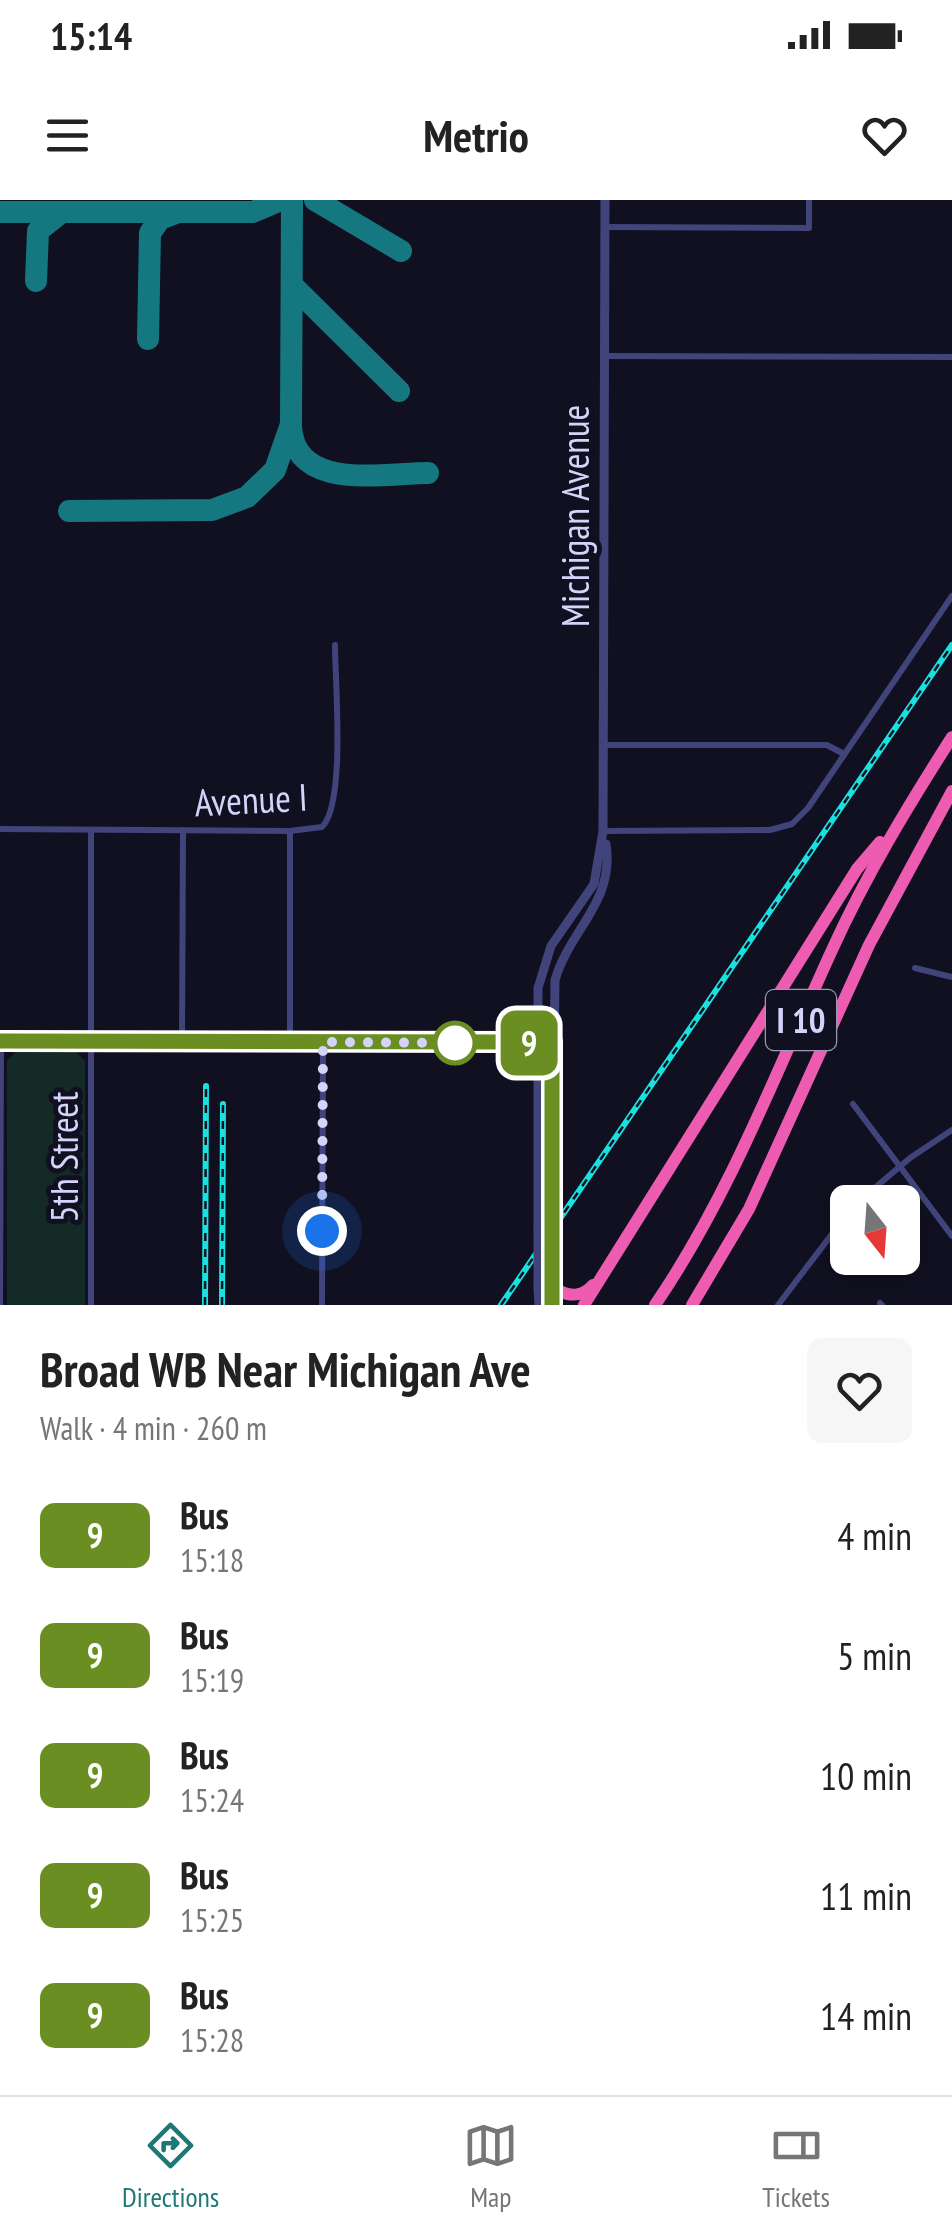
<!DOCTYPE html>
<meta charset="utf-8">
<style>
:root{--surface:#fff;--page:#f6f6f6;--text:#222;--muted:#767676;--line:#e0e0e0;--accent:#1e7877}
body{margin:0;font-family:"PT Sans Narrow",sans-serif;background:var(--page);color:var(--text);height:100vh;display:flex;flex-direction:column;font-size:38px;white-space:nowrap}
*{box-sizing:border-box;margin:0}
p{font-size:32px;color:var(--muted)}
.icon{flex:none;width:55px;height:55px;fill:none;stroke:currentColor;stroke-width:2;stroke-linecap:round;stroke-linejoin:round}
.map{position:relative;height:1105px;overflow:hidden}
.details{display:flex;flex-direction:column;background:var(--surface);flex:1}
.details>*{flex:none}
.badge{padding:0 20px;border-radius:15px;font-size:35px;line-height:65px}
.needle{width:65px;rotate:163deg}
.controls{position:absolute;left:830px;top:985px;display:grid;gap:20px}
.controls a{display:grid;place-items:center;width:90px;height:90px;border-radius:15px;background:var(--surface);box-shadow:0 5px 15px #0003;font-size:50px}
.you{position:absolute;width:50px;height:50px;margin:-25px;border:8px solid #fff;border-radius:50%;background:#1a73e8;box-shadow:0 0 0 15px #1a73e833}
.map>.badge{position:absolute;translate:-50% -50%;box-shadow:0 0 0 5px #fff}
.round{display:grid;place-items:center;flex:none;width:105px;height:105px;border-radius:15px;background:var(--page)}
.headline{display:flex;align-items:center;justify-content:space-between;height:170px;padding:0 40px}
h1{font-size:48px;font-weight:700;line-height:75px}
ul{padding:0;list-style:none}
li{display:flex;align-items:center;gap:30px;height:120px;padding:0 40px}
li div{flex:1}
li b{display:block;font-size:38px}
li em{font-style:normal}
li .badge{min-width:110px;font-weight:700;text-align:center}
.status{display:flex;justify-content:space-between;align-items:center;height:70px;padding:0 50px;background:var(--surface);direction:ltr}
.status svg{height:28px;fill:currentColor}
header{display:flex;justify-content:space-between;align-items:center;height:130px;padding:0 40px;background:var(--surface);font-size:45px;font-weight:700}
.tabs{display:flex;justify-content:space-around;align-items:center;height:140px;border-top:2px solid var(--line);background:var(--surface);font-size:28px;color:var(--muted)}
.tabs a{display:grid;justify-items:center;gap:5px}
.tabs .current{color:var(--accent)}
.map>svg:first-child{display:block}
.green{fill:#132a26}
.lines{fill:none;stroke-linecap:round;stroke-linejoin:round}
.taxiway{stroke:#157880;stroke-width:22}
.minor{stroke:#40447a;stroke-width:6}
.tertiary{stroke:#40447a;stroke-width:9}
.motorway{stroke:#ed5cb1;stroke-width:12}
.rail-casing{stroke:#19e1df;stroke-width:6}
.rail{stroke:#111020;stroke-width:2.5;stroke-dasharray:8;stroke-linecap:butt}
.tertiary-bridge{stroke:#40447a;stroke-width:9}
.line-casing{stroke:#fff;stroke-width:22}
.line{stroke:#6b8e23;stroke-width:15}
.walk{stroke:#d4d4fa;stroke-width:10;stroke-dasharray:0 18}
.stop-dot{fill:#fff;stroke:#6b8e23;stroke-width:5}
.labels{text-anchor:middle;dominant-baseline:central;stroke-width:10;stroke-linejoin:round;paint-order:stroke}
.shield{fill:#111020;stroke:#9a99b9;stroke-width:2.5}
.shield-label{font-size:35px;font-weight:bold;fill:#d4d4fa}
.street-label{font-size:38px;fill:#d4d4fa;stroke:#111020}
</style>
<div class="status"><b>15:14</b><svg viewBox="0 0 49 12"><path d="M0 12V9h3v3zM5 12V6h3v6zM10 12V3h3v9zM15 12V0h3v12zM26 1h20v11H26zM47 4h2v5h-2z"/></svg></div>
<header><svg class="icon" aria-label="menu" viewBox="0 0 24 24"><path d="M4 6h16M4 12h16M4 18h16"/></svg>Metrio<svg class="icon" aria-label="heart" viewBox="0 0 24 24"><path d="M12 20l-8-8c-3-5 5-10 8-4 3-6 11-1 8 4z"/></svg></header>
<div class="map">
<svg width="952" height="1105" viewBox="0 0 952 1105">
<rect width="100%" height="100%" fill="#111020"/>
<path class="green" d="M18,849L74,850L85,861V1105H7V861Z"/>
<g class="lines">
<g class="taxiway">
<path d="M315,0L401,51"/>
<path d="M0,12H253L281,0"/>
<path d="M36,81L38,31L62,12"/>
<path d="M292,85L399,191"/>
<path d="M148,139L150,33L160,19L176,13"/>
<path d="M291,227C296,292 382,273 428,273"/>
<path d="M69,311L212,310L247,297L275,270L291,224L292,0"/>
</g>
<g class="minor">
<path d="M605,27L809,28V0"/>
<path d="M604,156L952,157"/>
<path d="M603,545H827L844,554"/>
<path d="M0,629L290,631L322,627C346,603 335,482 335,445"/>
<path d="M290,631V842"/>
<path d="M603,631L770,630L792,624L808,608L952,396"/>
<path d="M915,768L952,777"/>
<path d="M182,842L183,630"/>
<path d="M853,904L952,1036"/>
<path d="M858,1002L910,958L952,930"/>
<path d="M880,1103L882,1105"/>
<path d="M0,1105L1,841"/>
<path d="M91,1105V630"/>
<path d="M322,1105L323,842"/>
<path d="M778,1105L848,1013"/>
</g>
<g class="tertiary">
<path d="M0,841L552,842"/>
<path d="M552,1010L555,780C570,729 615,702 606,644"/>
<path d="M538,1030V788L551,746L594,684L603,631L605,0"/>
<path d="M552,1083V1105"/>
<path d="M538,1087L539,1105"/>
</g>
<g class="motorway">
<path d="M552,1076L559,1091C572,1097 583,1096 593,1085"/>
<path d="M584,1105L857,669L880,642"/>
<path d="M655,1105C730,995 777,870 832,750C866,675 908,606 952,537"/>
<path d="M692,1105L749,1009L869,745L952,591"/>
</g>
<defs>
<g id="rail">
<path d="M205,1105L206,886"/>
<path d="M222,1105L223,904"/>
<path d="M501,1105L952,445"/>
</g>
</defs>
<use href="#rail" class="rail-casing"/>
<use href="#rail" class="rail"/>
<g class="tertiary-bridge">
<path d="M552,1010V1067"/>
<path d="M538,1030V1087"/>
</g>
</g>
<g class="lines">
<defs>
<path id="line" d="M0,841L552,842V1105"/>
</defs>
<use href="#line" class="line-casing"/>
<use href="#line" class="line"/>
<path class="walk" d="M322,1031L323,842L455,843"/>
</g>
<circle class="stop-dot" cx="455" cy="843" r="20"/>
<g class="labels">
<rect class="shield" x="766" y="790" width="70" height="60" rx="8"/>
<g class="shield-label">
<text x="801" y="820">I 10</text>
</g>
<g class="street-label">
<text transform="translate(574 316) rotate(-90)">Michigan Avenue</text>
<text transform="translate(251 599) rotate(-3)">Avenue I</text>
<text transform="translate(63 957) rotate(-90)">5th Street</text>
</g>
</g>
</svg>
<div class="controls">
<a><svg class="needle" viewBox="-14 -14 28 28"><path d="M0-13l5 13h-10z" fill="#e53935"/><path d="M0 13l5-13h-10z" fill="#767676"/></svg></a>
</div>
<div class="you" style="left:322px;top:1031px"></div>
<b class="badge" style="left:529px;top:843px;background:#6b8e23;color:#fff">9</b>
</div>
<section class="details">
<div class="headline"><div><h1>Broad WB Near Michigan Ave</h1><p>Walk · 4 min · 260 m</p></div><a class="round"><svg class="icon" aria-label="heart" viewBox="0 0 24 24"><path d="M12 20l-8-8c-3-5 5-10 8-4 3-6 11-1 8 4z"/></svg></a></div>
<ul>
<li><span class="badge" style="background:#6b8e23;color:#fff">9</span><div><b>Bus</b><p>15:18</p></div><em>4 min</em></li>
<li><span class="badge" style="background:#6b8e23;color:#fff">9</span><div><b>Bus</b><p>15:19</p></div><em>5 min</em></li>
<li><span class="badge" style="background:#6b8e23;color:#fff">9</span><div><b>Bus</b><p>15:24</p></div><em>10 min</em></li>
<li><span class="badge" style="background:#6b8e23;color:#fff">9</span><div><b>Bus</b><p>15:25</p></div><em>11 min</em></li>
<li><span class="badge" style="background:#6b8e23;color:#fff">9</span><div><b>Bus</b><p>15:28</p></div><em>14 min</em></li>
</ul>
</section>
<nav class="tabs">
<a class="current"><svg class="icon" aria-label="directions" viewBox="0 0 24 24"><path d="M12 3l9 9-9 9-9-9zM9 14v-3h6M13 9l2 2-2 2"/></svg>Directions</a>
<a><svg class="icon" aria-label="map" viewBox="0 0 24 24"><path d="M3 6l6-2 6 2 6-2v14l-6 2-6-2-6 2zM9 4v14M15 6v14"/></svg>Map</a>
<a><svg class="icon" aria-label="tickets" viewBox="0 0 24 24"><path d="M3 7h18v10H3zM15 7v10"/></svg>Tickets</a>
</nav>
